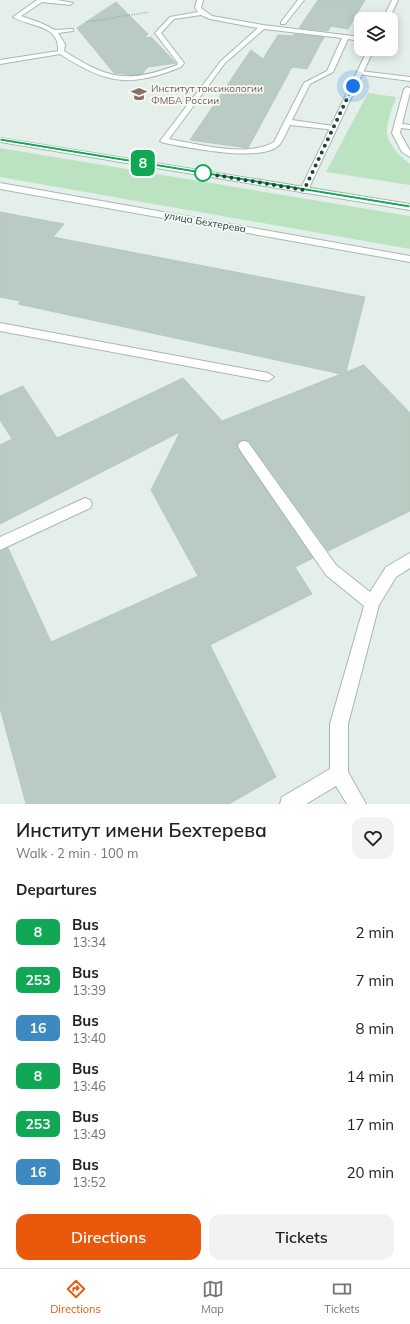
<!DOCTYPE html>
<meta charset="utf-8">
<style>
:root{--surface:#fff;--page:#f2f2f2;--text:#202124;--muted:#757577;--line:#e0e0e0;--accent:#ea580c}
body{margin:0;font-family:Mulish,sans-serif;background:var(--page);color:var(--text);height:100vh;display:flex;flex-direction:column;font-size:15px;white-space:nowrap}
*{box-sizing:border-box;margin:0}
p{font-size:13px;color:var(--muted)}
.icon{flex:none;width:22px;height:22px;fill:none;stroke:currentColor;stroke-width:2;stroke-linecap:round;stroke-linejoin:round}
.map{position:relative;height:804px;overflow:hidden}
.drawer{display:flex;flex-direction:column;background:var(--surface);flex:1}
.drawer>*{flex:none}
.badge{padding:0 8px;border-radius:6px;font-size:14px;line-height:26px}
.controls{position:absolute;left:354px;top:12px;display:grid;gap:8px}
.controls a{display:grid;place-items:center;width:44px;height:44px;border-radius:8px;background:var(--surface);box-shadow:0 2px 10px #0003;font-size:20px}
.you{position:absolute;width:20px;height:20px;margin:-10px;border:3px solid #fff;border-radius:50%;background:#1a73e8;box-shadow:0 0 0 6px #1a73e833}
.map>.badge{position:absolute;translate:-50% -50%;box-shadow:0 0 0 2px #fff}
h2{padding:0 16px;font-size:15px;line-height:36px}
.round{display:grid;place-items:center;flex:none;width:42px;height:42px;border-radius:12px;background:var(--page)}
.headline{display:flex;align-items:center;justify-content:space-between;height:68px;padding:0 16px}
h1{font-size:19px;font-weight:600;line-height:30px}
.action{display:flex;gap:8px;margin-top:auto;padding:8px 16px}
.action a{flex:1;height:46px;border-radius:12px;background:var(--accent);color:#fff;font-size:16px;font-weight:600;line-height:46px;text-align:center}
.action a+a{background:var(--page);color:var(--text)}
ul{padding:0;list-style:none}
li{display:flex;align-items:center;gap:12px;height:48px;padding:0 16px}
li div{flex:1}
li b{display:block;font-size:15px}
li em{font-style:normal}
li .badge{min-width:44px;font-weight:700;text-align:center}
.menu{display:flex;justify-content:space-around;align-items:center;height:56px;border-top:1px solid var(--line);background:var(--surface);font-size:11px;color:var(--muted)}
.menu a{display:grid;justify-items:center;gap:2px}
.menu .on{color:var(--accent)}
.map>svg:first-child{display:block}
.green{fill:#bbe3c2}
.building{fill:#b9cbc2;stroke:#b5cac0}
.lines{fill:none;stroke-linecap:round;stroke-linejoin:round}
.service-casing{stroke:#a6b8b0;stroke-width:2}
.minor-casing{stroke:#a6b8b0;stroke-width:2}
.tertiary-casing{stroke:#a6b8b0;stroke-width:2}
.path{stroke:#81b7a1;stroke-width:1.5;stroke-dasharray:1 1.5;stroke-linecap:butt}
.service{fill:#fff;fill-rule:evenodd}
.minor{fill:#fff;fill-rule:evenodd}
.tertiary{fill:#fff;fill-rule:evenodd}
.line{fill:#10a855;stroke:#fff}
.walk{stroke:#214438;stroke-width:4;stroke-dasharray:0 7.2}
.stop-dot{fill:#fff;stroke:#10a855;stroke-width:2}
.labels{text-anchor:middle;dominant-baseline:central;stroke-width:3.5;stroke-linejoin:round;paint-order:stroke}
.far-education-label{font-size:10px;fill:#785e54;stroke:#f6fbf8;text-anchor:start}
.far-street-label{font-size:10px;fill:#214438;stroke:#f6fbf8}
</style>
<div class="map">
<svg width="410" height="804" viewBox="0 0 410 804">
<rect width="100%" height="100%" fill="#e4efe9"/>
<g class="green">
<path d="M368,93L396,97C393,107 387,120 387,131C386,143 401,157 410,164V185L326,172Z"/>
<path d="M0,148L410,216V249L0,177Z"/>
</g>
<g class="building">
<path d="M318,0H365L348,29L331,26L328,31L299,28Z"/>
<path d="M116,2L148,34L144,38L151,37L176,63L148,67L142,74L131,75L114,73L77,28Z"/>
<path d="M294,34L324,37L307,69L292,67L248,148L190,140L251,50L263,59L278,35L293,36Z"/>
<path d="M0,212L64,224L53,237L365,297L346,372L364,365L410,413V511L328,551L249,441H240L237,445L313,558L295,567L312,594L210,645L276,777L229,804H26L0,708V551L8,548L51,642L198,576L151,490L180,432L0,524V445L12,439L0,420V396L23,386L57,438L183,378L222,421L341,374L18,304L20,301L0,297Z"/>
</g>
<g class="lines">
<defs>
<g id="service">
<path d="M37,0H57L73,3L70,5L42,2L21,16L41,23L55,30L73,29V31L58,33L65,44L64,51C108,79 127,84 177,65L178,63L155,33L170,17L198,12L195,8L197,0H203L201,8L212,16L263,25L361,37V41L348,39L333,72L310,84L292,120L333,126H336V130L290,125C287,131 284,139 280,144C263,164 188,147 164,143L160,141L221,61L258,28L210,19L201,15L174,19L161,33L184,63L181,67C129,88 107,84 60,54L0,64V60L58,51C60,24 29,27 13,17ZM264,29L342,38L327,71L304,83L274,142C247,158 198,144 169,139L225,63Z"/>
<path d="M298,0H304L285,24H281V22Z"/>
<path d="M360,71L410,77V81L358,74L357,73Z"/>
<path d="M407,87L410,88V92L402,124L410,125V129L401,128L400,133L410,151V157L402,152L392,133L404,89Z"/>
<path d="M0,323L268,373L274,377L268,381L0,331Z"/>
<path d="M244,441L248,442L336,565L370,592L386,567L410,553V568L396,577L379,605L348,724V772L366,804H347L336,786L306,804H280L282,797L330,769V724L364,606L326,575L240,450L238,446L240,442Z"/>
<path d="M85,498L90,500L92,504L90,508L0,550V537Z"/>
</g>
<g id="minor">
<path d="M392,0H398L389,19H383Z"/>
<path d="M368,49H374L308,190L304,193L301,192L300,190Z"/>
</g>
<g id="tertiary">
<path d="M0,138L410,204V210L0,142Z"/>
<path d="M0,183L410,256V262L0,189Z"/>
</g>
</defs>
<use href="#service" class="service-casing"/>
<use href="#minor" class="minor-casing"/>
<use href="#tertiary" class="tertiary-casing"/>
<path class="path" d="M87,22L149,12"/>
<use href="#service" class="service"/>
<use href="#minor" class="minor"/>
<use href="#tertiary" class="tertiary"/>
</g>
<path class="line" d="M0,138L410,205V208L0,141Z"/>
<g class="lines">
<path class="walk" d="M203,173L304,190L353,86"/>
</g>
<defs>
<symbol id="university-bare" viewBox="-9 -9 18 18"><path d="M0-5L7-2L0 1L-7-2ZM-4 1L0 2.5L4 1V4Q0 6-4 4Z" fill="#8d6e63" stroke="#f6fbf8" stroke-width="2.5" paint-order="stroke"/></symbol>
</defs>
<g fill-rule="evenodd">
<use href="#university-bare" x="128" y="83" width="22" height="22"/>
</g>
<circle class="stop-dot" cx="203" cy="173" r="8"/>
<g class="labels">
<g class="far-education-label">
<text x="151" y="88">Институт токсикологии<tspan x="151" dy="12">ФМБА России</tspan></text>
</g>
<g class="far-street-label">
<text transform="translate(205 222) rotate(10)">улица Бехтерева</text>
</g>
</g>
</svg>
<div class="controls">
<a><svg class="icon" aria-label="layers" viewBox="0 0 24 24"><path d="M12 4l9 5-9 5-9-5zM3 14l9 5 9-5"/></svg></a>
</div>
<div class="you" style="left:353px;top:86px"></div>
<b class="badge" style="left:143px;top:163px;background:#10a855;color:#fff">8</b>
</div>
<section class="drawer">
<div class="headline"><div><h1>Институт имени Бехтерева</h1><p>Walk · 2 min · 100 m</p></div><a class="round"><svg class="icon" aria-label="heart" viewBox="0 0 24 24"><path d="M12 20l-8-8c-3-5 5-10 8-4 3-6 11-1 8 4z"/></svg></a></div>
<h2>Departures</h2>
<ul>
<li><span class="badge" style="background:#10a855;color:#fff">8</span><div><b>Bus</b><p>13:34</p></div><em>2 min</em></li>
<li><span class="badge" style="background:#10a855;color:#fff">253</span><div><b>Bus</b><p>13:39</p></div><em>7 min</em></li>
<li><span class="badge" style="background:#3d8ac2;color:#fff">16</span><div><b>Bus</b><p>13:40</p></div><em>8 min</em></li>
<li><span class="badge" style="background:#10a855;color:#fff">8</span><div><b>Bus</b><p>13:46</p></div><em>14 min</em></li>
<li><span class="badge" style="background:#10a855;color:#fff">253</span><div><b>Bus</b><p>13:49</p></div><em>17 min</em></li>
<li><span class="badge" style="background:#3d8ac2;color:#fff">16</span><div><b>Bus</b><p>13:52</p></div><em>20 min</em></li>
</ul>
<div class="action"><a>Directions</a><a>Tickets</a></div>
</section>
<nav class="menu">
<a class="on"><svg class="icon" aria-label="directions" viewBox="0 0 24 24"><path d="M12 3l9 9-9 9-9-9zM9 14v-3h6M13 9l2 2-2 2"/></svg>Directions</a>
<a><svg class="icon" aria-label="map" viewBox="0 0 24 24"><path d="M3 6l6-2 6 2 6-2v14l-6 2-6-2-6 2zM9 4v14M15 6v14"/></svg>Map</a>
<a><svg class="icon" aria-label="tickets" viewBox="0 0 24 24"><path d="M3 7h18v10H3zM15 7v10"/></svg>Tickets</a>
</nav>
